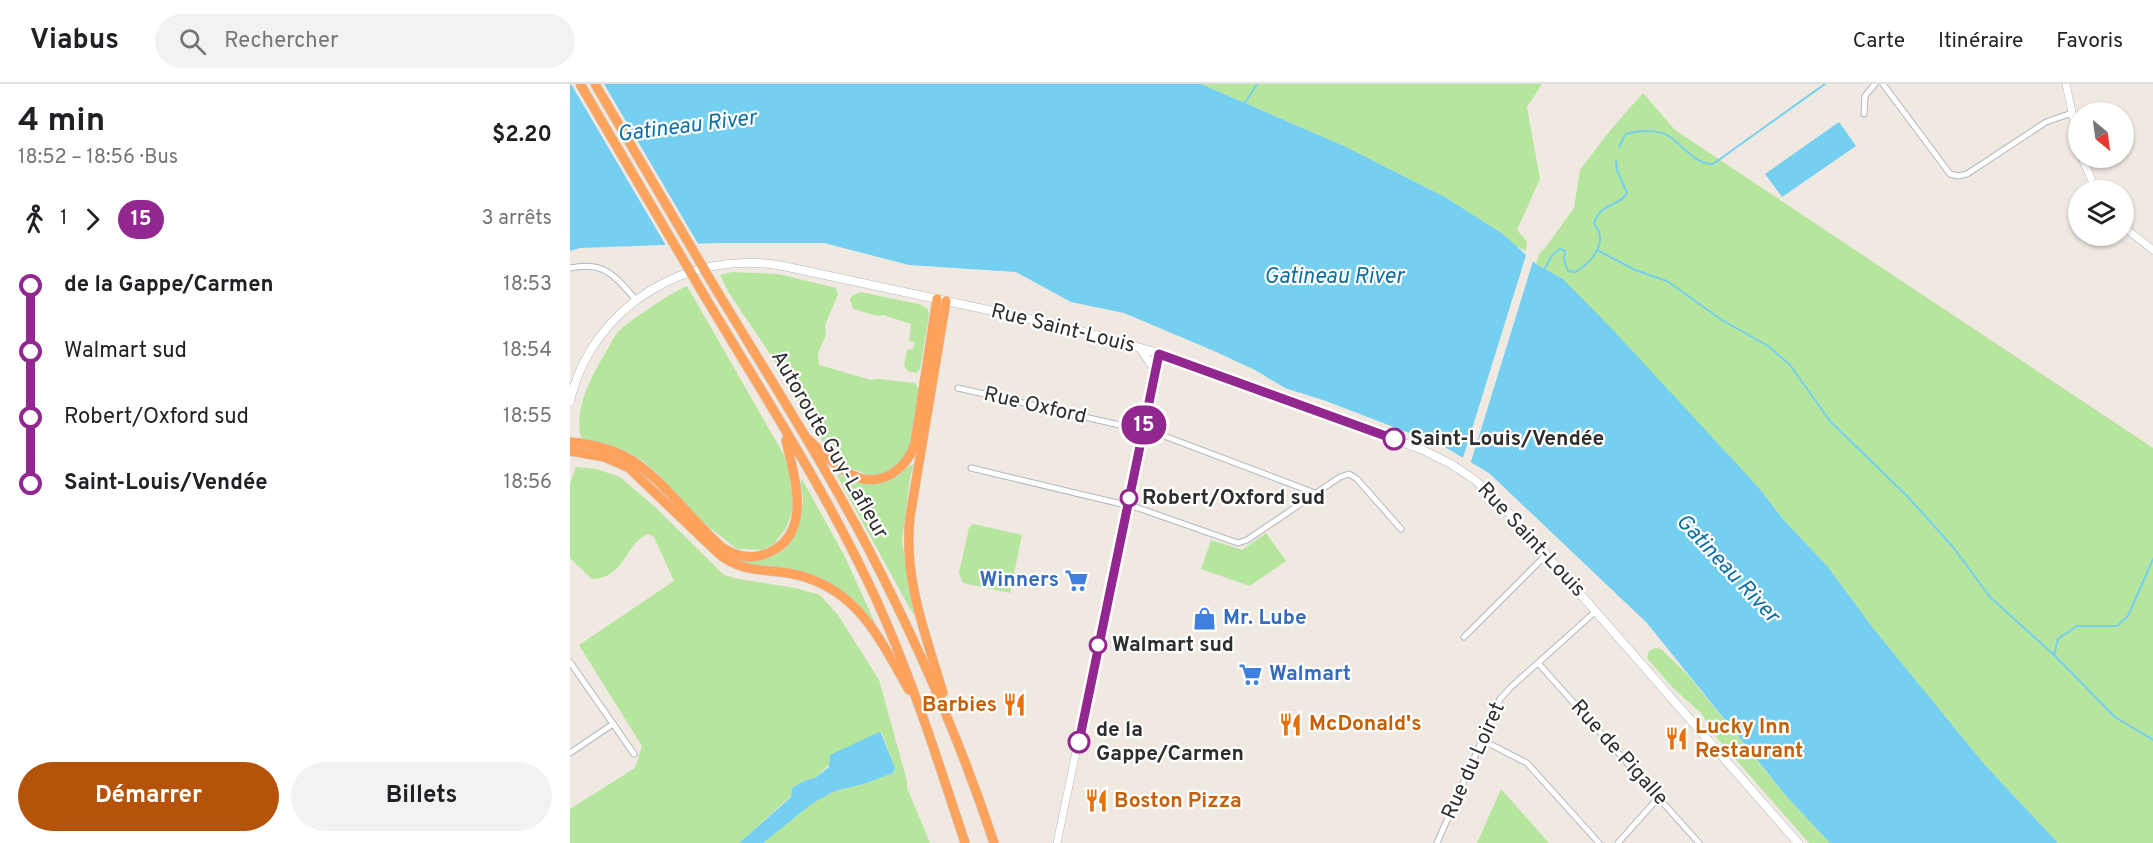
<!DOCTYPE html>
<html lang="fr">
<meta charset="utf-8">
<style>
:root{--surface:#fff;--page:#f2f2f2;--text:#202124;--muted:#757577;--line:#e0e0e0;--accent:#b45309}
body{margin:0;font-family:Overpass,sans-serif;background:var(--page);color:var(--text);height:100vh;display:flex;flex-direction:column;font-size:22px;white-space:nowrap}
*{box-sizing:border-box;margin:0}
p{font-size:20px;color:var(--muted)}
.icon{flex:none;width:33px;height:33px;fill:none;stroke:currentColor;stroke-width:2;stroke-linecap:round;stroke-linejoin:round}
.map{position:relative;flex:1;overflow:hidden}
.details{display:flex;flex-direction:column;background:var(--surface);width:570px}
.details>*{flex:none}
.badge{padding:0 12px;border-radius:20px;font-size:21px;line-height:39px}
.needle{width:39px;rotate:151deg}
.buttons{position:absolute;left:1498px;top:18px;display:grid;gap:12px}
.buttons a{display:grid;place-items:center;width:66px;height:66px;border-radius:50%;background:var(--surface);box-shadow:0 2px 4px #0004;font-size:30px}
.map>.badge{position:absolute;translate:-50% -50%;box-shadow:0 0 0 3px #fff}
.legs{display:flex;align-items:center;gap:9px;height:66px;padding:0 18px;font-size:20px}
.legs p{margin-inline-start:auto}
.overview{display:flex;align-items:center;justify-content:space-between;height:102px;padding:0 18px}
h1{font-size:33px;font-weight:700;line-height:45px}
.cta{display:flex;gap:12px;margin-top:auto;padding:12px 18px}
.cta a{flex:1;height:69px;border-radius:36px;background:var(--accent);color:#fff;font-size:24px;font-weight:700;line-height:69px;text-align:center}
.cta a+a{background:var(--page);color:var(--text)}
ul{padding:0 18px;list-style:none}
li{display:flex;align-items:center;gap:21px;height:66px;font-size:22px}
li i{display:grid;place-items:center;width:9px;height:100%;margin:0 8px;background:currentColor}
li i::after{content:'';width:15px;height:15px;margin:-8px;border:4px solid;border-radius:50%;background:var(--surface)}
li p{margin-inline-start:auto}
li:first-child i{background:linear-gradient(#0000 50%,currentColor 0)}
li:last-child i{background:linear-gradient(currentColor 50%,#0000 0)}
header{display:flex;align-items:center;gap:36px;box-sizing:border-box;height:84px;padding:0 30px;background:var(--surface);border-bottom:2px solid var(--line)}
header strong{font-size:28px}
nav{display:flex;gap:33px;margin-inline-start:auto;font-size:21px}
.search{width:420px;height:54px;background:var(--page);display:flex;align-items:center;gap:15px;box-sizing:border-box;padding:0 21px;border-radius:33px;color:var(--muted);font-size:22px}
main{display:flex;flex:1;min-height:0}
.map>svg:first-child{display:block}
.green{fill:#b6e59e}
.water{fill:#75cff0}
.pier{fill:#efe9e1}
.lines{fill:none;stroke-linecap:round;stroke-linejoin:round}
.stream{stroke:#75cff0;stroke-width:2}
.minor-casing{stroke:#b4b7c1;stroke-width:7}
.tertiary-casing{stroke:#b4b7c1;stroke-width:8}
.secondary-casing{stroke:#b4b7c1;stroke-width:9}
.motorway-casing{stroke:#c9c9c9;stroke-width:10}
.minor{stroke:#fff;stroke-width:5}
.tertiary{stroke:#fff;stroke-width:7}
.secondary{stroke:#fff;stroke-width:8}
.motorway{stroke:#ffa35c;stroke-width:9}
.motorway-bridge-casing{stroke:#c9c9c9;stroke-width:10;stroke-linecap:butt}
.motorway-bridge{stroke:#ffa35c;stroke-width:9}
.line-1-casing{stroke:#fff;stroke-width:14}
.line-1{stroke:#922790;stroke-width:9}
.stop-1-dot{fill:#fff;stroke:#922790;stroke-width:3}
.labels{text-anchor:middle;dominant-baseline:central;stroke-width:4.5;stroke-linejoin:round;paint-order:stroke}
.street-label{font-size:21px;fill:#2e2e2e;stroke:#fff}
.stop-label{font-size:21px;font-weight:bold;fill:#2e2e2e;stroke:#fff;text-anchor:start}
.shop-label{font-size:21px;font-weight:bold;fill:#366cbe;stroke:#fff;text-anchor:start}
.food-label{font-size:21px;font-weight:bold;fill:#c56008;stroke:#fff;text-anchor:start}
.water-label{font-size:22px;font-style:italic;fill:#0d6fa3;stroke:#fff}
</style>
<header>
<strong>Viabus</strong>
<div class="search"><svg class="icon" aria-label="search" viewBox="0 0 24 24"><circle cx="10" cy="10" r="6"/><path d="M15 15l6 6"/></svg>Rechercher</div>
<nav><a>Carte</a><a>Itinéraire</a><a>Favoris</a></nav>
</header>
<main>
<section class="details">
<div class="overview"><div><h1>4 min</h1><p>18:52 – 18:56 · Bus</p></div><b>$2.20</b></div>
<div class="legs"><svg class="icon" aria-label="walk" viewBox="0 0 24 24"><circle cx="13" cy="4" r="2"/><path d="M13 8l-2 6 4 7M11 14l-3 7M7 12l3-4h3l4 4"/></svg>1<svg class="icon" aria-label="forward" viewBox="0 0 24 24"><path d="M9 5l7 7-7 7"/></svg><b class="badge" style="background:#922790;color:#fff">15</b><p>3 arrêts</p></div>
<ul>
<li><i style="color:#922790"></i><b>de la Gappe/Carmen</b><p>18:53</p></li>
<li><i style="color:#922790"></i><span>Walmart sud</span><p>18:54</p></li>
<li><i style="color:#922790"></i><span>Robert/Oxford sud</span><p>18:55</p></li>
<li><i style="color:#922790"></i><b>Saint-Louis/Vendée</b><p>18:56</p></li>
</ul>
<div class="cta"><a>Démarrer</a><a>Billets</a></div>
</section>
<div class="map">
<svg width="1583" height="759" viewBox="0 0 1583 759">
<rect width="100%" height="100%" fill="#efe9e1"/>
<g class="green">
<path d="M631,0H972L957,23L970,95L947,146L957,158L956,167L945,162L933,150L875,113L774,62Z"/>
<path d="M1073,9L1105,46L1583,364V759H1488L1415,681L1303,544L1258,483L1213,435L1189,404L993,195L966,180L969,170L975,164L1004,124L1010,86L1038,49Z"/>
<path d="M162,188L208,190L266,204L268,210L255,241L256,251L248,269L249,281L301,296L308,295L345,299L350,308L340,364L331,380L319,389L298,391L272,381L254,360L200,270L159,209L150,191Z"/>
<path d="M117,202L214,371L222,400L223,425L216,444L204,460L192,466L167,465L131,437L88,390L73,377L50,364L17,358L11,354C4,324 21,293 36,268C40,262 43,253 48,248C60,236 102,208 117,202Z"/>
<path d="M290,208L349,220L358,225L359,231L350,285L346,289L338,287L334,282L337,266L343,265L345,258L339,257L341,240L313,231L308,232L283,225L280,216L282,212Z"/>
<path d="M344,380L340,393L332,457L344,532L267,392L269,390C288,401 309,404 329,391C335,387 337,382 344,380Z"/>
<path d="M6,383L26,385L50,393L86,424L154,491L168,495L225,504L250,511L268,531L309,596L337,697V704L360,759H193L243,719L265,707L294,700L323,689L325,684L312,649L309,648L261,679L245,694L234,697L221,712L169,759H0V725L65,684L72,662L9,561L104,497L84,453L78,450C54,461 55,494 22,495L0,474V400Z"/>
<path d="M232,395L274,471L306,541L277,511L246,492L226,487L167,480L157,470C167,472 179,475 190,475C220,474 231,443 233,417C234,409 228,403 232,395Z"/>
<path d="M403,440L452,451L440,509L393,499L389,489L399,444Z"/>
<path d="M696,449L716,477L680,502L631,485L641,456L672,466Z"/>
<path d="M1085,564L1091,565L1117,590L1217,713L1260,759H1239L1146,653L1131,629L1102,603L1077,574L1079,567Z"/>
<path d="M931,705L979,759H907Z"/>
</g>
<g class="water">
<path d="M0,0H631L774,62L875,113L933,150L966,180L993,195L1044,247L1189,404L1213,435L1258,483L1303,544L1415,681L1488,759H1260L1217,713L1077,539L919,389L873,362L756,317L715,304L685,286L644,267L554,229L501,218L446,188L339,181L254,159H148L10,164L0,167Z"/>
<path d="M1269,38L1286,62L1212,113L1195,90Z"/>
<path d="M309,648L311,649L325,684L323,689L294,700L265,707L243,719L193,759H169L221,713L222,704L234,697L245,694L259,683L260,671Z"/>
</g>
<g class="pier">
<path d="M1,0H34L130,163L98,165Z"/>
<path d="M957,168L964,174L900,381L892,377Z"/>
</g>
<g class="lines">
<g class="stream">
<path d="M675,19L687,0"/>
<path d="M1049,63L1055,51C1065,46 1090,45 1100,53C1113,62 1126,81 1143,80L1255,0"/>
<path d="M1027,166L1065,186L1097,197L1152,236L1198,262L1220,281L1260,337L1338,413L1383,463L1420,513L1484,571L1545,633L1583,656"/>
<path d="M975,184L983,170L990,165L995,167L994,176L998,187L1005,188C1018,181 1034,165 1029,148C1028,145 1025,142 1024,139C1031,118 1049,123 1057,109L1047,86L1046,76"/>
<path d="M1484,571L1488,555L1507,542H1547L1558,532L1583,475"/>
</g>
<defs>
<g id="minor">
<path d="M1313,0L1380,90L1388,92L1397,90L1476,38L1502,29"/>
<path d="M1294,30L1295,12L1305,0"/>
<path d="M0,184C35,177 45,192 66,216"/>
<path d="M388,304L589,350L745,409"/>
<path d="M401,384L568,424L668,459L677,456L770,393L779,390L787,395L831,445"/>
<path d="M894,553L976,471"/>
<path d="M0,578L64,670"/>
<path d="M968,579L1129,759"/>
<path d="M912,656L957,679L1029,759"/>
<path d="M0,669L43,640"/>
<path d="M867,759L930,615L941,603L1026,527"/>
<path d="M1048,759L1088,714"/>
</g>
<g id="tertiary">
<path d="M1496,0L1509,61"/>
<path d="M1512,74L1526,106"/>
<path d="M1554,143L1583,166"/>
<path d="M487,759L589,270"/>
</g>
<g id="secondary">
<path d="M571,265L585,286"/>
<path d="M0,317C22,222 119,164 213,182L488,241L530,252L601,273L853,366L881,380L905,396L944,434L1228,759"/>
</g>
<g id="motorway">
<path d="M144,202C196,288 250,373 297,462C347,558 390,656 424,759"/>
<path d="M131,206C191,307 257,408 306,515C342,594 368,677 395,759"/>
<path d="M239,356C261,377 290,410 323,389C334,382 341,372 345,359L367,215"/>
<path d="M0,358C19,360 37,363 54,372C91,391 121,437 153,464C167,473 182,476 198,469C244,450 224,392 216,356"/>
<path d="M0,367L34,373L59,384L149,470C171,488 192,485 218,489C286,501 308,552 339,606"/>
<path d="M373,609C356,551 333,495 340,433L376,217"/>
</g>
</defs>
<use href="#minor" class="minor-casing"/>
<use href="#tertiary" class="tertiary-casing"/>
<use href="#secondary" class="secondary-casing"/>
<use href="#motorway" class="motorway-casing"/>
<use href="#minor" class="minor"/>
<use href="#tertiary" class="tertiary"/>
<use href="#secondary" class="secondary"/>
<use href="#motorway" class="motorway"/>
<defs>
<g id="motorway-bridge">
<path d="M10,0L131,206"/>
<path d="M25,0L144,202"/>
</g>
</defs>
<use href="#motorway-bridge" class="motorway-bridge-casing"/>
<use href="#motorway-bridge" class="motorway-bridge"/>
</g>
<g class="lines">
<defs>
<path id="line-1" d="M509,658L589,270L824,355"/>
</defs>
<use href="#line-1" class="line-1-casing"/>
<use href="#line-1" class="line-1"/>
</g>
<defs>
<symbol id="supermarket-bare" viewBox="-9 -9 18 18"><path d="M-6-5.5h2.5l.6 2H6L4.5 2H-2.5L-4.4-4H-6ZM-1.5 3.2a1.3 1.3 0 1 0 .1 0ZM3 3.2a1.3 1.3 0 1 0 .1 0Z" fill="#3f7fe0" stroke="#fff" stroke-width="2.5" paint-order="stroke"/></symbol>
<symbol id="shop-bare" viewBox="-9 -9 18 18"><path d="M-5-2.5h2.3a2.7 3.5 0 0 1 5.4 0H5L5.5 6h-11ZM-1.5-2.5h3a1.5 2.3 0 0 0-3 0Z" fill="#3f7fe0" stroke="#fff" stroke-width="2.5" paint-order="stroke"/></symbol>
<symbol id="restaurant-bare" viewBox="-9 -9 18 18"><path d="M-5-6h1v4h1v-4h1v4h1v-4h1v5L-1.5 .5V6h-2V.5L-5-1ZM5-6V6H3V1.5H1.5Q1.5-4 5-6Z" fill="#e8710a" stroke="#fff" stroke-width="2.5" paint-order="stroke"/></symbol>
</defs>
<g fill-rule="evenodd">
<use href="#supermarket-bare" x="490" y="480" width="33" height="33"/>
<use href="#shop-bare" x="618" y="518" width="33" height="33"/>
<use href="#supermarket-bare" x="664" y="574" width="33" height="33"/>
<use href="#restaurant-bare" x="428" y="604" width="33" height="33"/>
<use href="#restaurant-bare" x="704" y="624" width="33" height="33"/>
<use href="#restaurant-bare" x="1090" y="638" width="33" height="33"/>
<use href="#restaurant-bare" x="510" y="700" width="33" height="33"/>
</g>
<g class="stop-1-dot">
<circle cx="824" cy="355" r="10"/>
<circle cx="559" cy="414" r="8"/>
<circle cx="528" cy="561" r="8"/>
<circle cx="509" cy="658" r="10"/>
</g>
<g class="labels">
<g class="street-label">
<text transform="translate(493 245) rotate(14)">Rue Saint-Louis</text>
<text transform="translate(465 322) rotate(13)">Rue Oxford</text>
<text transform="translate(259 361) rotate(60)">Autoroute Guy-Lafleur</text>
<text transform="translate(961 456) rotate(47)">Rue Saint-Louis</text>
<text transform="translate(1049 669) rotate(48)">Rue de Pigalle</text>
<text transform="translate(904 677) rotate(-66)">Rue du Loiret</text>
</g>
<g class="stop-label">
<text x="840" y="355">Saint-Louis/Vendée</text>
<text x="572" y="414">Robert/Oxford sud</text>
<text x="542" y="561">Walmart sud</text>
<text x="526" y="646">de la<tspan x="526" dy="24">Gappe/Carmen</tspan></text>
</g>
<g class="shop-label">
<text x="489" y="496" text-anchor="end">Winners</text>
<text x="653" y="534">Mr. Lube</text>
<text x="699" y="590">Walmart</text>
</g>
<g class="food-label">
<text x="427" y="621" text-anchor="end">Barbies</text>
<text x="739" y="640">McDonald's</text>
<text x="1125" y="643">Lucky Inn<tspan x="1125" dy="24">Restaurant</tspan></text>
<text x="544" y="717">Boston Pizza</text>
</g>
<g class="water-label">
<text transform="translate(117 43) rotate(-7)">Gatineau River</text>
<text x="764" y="193">Gatineau River</text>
<text transform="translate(1157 485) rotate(47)">Gatineau River</text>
</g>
</g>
</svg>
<div class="buttons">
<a><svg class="needle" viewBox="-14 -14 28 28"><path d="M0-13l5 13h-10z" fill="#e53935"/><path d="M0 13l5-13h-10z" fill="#757577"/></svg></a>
<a><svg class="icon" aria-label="layers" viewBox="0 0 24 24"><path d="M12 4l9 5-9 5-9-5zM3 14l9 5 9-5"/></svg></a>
</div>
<b class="badge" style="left:574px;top:341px;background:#922790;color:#fff">15</b>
</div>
</main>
